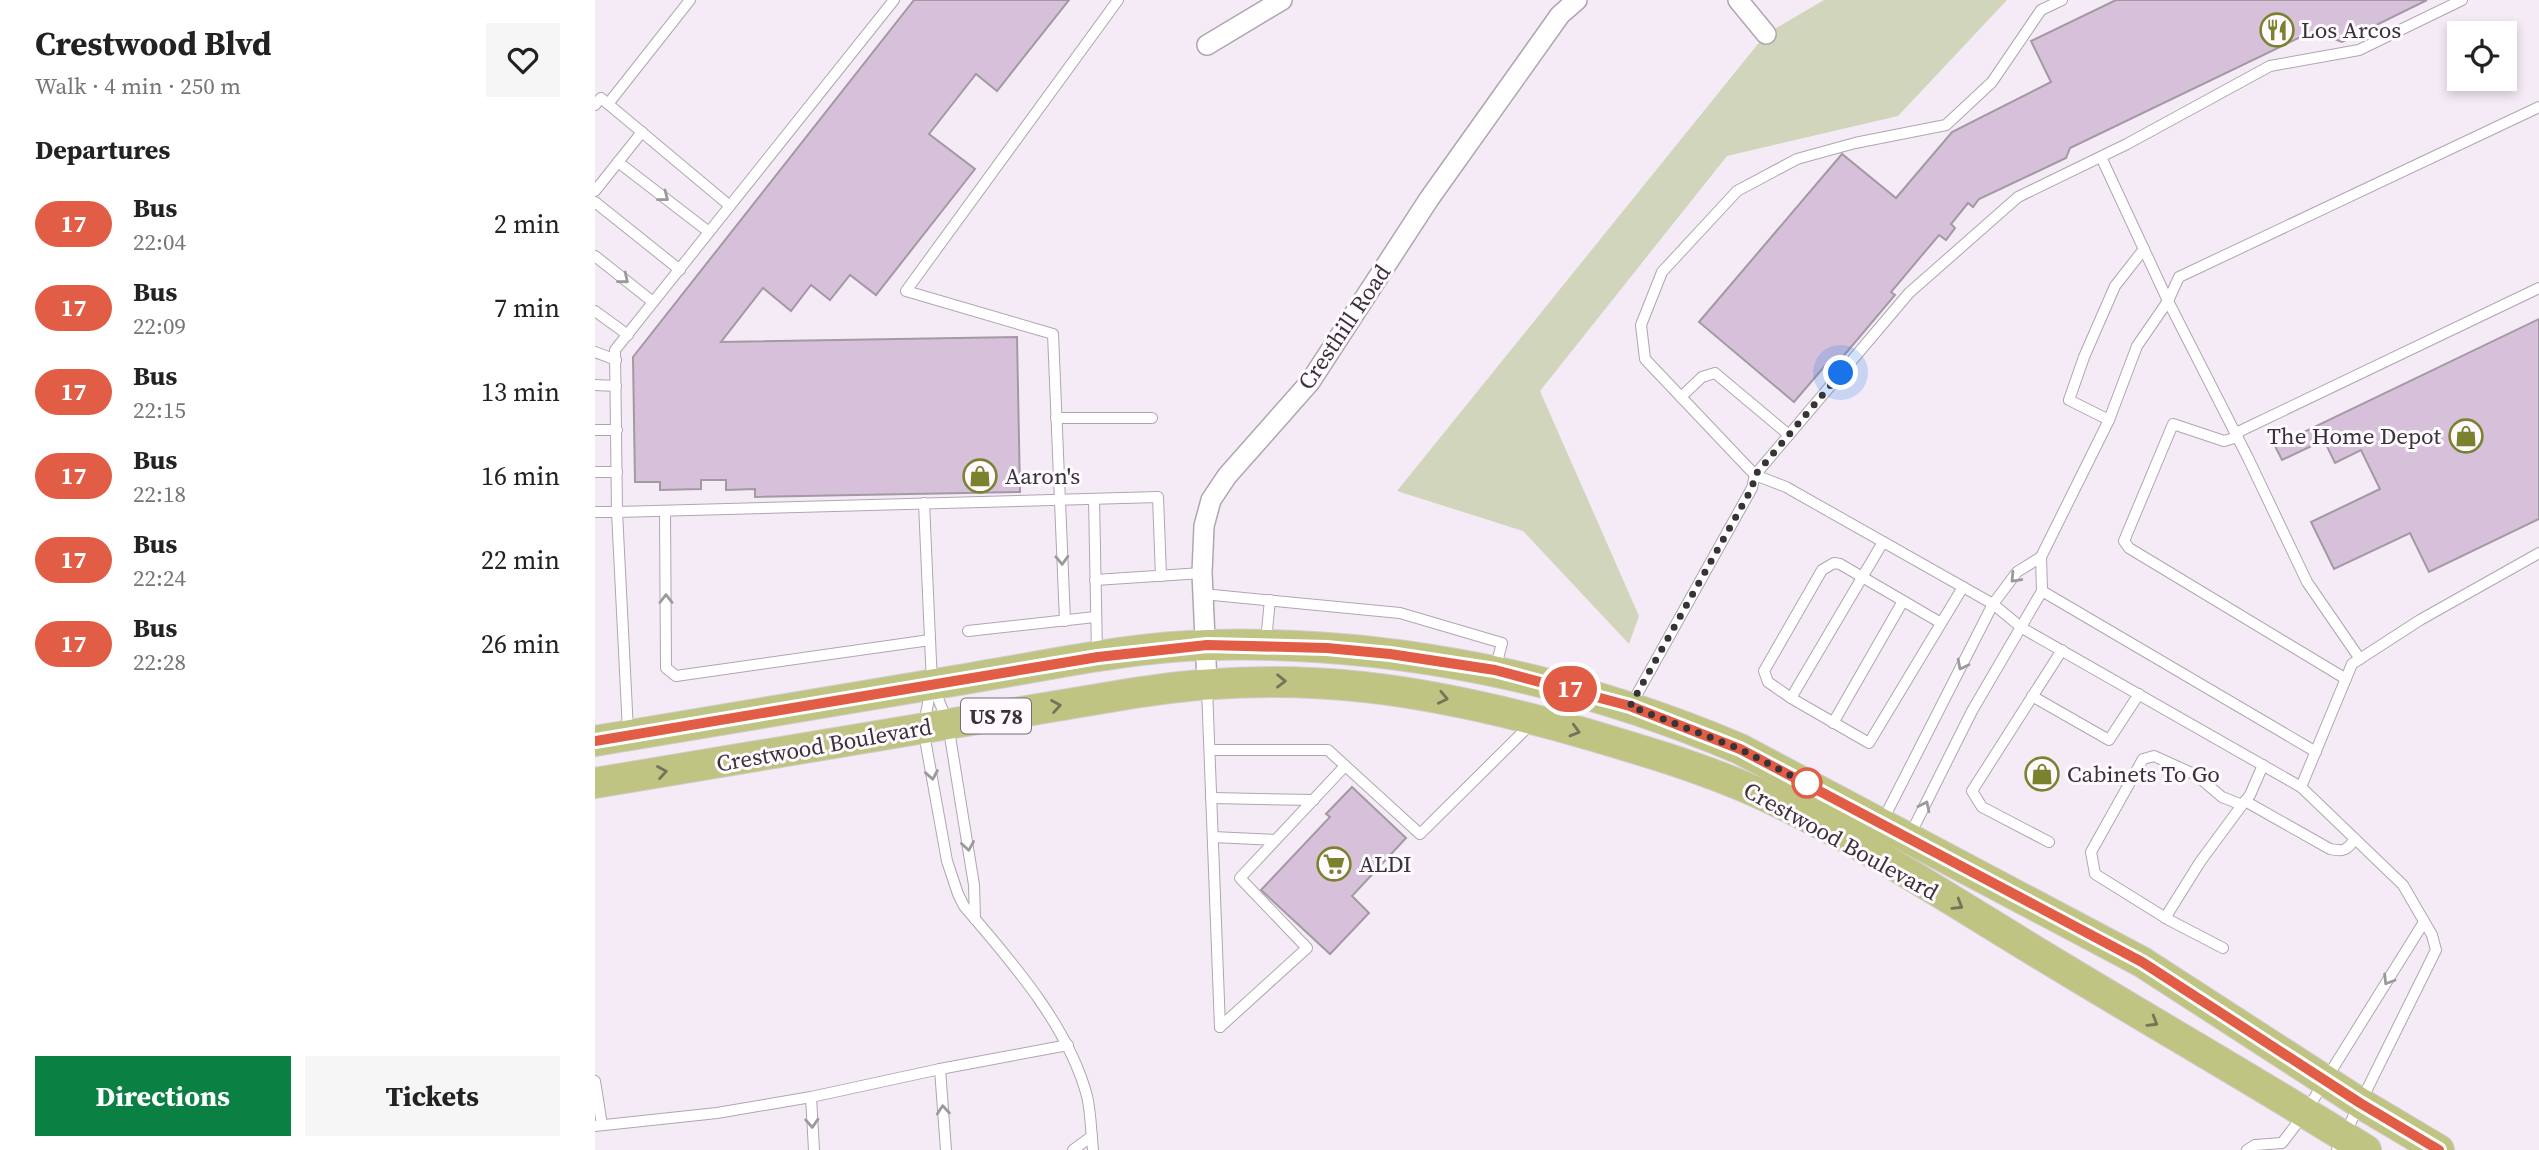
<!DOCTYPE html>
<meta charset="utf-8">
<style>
:root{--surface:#fff;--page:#f6f6f6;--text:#222;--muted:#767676;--accent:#0b8043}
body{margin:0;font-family:"Source Serif 4",serif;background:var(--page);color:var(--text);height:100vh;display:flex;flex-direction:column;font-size:26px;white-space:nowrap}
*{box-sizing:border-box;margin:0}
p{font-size:23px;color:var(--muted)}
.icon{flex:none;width:38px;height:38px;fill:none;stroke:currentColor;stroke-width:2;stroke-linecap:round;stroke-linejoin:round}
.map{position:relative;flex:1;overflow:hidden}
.drawer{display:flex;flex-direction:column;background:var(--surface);width:595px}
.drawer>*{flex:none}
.badge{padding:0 14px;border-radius:23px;font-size:24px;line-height:46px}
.buttons{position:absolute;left:1852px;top:21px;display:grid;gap:14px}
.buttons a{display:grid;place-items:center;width:70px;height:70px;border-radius:0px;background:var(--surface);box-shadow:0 4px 10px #0003;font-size:35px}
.you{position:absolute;width:35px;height:35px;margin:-18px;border:5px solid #fff;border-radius:50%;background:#1a73e8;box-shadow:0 0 0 10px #1a73e833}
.map>.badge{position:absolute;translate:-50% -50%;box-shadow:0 0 0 4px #fff}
h2{padding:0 35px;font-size:26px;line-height:63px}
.round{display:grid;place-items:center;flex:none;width:74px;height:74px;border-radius:0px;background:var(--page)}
.head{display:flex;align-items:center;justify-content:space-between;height:119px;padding:0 35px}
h1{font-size:33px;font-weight:700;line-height:52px}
.primary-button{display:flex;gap:14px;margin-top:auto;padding:14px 35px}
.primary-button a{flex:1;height:80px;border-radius:0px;background:var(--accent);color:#fff;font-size:28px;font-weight:700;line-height:80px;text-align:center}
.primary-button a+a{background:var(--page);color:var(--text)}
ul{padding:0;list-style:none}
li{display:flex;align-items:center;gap:21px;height:84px;padding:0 35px}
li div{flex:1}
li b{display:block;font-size:26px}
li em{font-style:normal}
li .badge{min-width:77px;font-weight:700;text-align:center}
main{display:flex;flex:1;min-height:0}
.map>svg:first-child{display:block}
.green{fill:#d1d5bb}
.building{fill:#d7c1da;stroke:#a299a3;stroke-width:2}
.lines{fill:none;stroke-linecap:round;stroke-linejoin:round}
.lane-casing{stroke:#afa6b0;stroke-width:12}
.street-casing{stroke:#afa6b0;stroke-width:22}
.primary-casing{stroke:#cfcecf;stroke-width:32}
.lane{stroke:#fff;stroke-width:10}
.street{stroke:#fff;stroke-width:19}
.primary{stroke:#bfc482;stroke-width:30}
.oneway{stroke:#9b999b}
.oneway2{stroke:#747459}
.line-casing{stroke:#fff;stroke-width:16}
.line{stroke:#e15d46;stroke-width:10}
.walk{stroke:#373337;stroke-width:7;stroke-dasharray:0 12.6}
.stop-dot{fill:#fff;stroke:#e15d46;stroke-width:3.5}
.labels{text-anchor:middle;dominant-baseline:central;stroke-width:6;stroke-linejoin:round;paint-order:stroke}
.shield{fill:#fefaff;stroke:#736f73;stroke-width:2}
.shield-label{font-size:21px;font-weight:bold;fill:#373337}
.poi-label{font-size:23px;fill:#373337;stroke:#fefaff;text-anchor:start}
.street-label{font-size:23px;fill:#373337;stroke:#fefaff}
</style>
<main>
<section class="drawer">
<div class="head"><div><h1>Crestwood Blvd</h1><p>Walk · 4 min · 250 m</p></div><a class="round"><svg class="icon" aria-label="heart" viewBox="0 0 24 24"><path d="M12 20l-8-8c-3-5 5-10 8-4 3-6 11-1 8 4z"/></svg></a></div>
<h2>Departures</h2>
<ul>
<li><span class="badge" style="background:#e15d46;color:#fff">17</span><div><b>Bus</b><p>22:04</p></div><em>2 min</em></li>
<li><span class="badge" style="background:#e15d46;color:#fff">17</span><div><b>Bus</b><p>22:09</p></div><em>7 min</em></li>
<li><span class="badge" style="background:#e15d46;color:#fff">17</span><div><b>Bus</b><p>22:15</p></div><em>13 min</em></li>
<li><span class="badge" style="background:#e15d46;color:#fff">17</span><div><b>Bus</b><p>22:18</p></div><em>16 min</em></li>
<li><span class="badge" style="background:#e15d46;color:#fff">17</span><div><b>Bus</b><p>22:24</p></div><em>22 min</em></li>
<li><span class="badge" style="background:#e15d46;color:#fff">17</span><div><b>Bus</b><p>22:28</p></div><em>26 min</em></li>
</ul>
<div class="primary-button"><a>Directions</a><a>Tickets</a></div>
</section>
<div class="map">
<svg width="1944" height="1150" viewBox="0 0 1944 1150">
<rect width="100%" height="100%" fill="#f5ebf6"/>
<path class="green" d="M1229,0H1412L1303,116L1132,156L945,391L1044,616L1034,644L928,531L802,491L1171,34Z"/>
<g class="building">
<path d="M319,0H474L402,91L381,74L334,134L380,169L281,295L255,275L235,300L216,285L196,311L168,288L126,342L422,337L425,492L160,497V489L131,490V480H106V489L65,490V482H40L38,357Z"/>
<path d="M1521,0H1832L1747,42L1718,31L1475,148L1471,158L1384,199L1378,207L1373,203L1356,224L1360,228L1351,240L1344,235L1296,292L1300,295L1240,366L1234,361L1199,402L1104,322L1247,154L1301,198L1357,132L1456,82L1436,41Z"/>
<path d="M1944,319V519L1834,572L1815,533L1739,569L1716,522L1785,489L1766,450L1740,463L1729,440L1687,460L1680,446Z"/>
<path d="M757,787L811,838L757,896L774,913L735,954L666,890L735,817L731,814Z"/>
</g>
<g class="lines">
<defs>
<g id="lane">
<path d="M1467,0L1446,10L1397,82L1351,125L1260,143L1202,159L1142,191L1067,272L1046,325L1050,359L1160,475L1314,293L1423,197L1532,144L1675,66L1764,50L1867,0"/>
<path d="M13,104L95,0"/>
<path d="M0,105L6,98L135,206"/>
<path d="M1506,157L1573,301L1653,458L1712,582L1765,659"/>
<path d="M23,162L114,232"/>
<path d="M0,191L47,132"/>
<path d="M0,202L85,270"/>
<path d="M0,256L58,302"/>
<path d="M0,311L33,335"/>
<path d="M0,352L21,360"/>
<path d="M0,385L21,386"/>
<path d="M1086,397L1107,377L1120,373L1194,435"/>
<path d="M461,418H557"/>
<path d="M1514,420L1474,400L1489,357L1520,286L1549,249"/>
<path d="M0,430H22"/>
<path d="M1641,433L1944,288"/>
<path d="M1643,437L1629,441L1578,424L1529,541L1534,548L1751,679"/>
<path d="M0,472H22"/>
<path d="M499,499L502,653"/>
<path d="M329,503L337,684L328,728L352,861L363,894L369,906C416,961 473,1025 492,1096C496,1113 496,1132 498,1150"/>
<path d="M70,511L71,668L81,676L335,640"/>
<path d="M0,512H22L20,350L299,0"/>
<path d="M1288,542L1196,698L1274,743L1368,587"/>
<path d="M500,580L607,573"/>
<path d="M1447,591L1721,752"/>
<path d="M608,594L805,613L907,643L900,670"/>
<path d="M470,621L458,334L311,291L523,0"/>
<path d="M373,631L500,617"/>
<path d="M671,641L675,600"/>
<path d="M339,688L353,724L379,885L380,919"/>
<path d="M612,688L625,1027"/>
<path d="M1437,696L1514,740L1544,694"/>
<path d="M1196,698L1173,682L1169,671L1227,570L1239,563L1245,564L1346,623"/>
<path d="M1036,705L1157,488L1160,475L1191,487L1398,604L1427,628L1706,787L1808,885L1837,935L1841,950L1742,1150"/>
<path d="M1238,723L1308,601"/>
<path d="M33,731L22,512L563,497L566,576"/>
<path d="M615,750H733L825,834L935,725"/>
<path d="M1706,787L1757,664L1825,620L1944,553"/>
<path d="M616,798L719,800"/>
<path d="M1650,801L1735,849C1749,852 1752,850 1760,839"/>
<path d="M1287,822L1398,604L1422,572L1446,557"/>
<path d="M1315,835L1377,711L1447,591L1446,557L1514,420L1542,346L1573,301L1584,277L1944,107"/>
<path d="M618,837L680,840"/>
<path d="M1454,842L1387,807L1377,791L1467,650"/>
<path d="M1570,918L1605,862L1647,805"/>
<path d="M1628,948L1574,920L1500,874L1496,852L1548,759L1559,756L1601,775L1627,797L1647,805L1655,795L1668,765"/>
<path d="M625,1027L712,948L645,878L750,766"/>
<path d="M345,1069L351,1150"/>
<path d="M0,1081L7,1125"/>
<path d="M216,1097L219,1150"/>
<path d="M0,1126L122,1113L216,1097L345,1069L473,1045"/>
<path d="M478,1150L497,1136"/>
<path d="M1652,1150L1660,1145L1687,1143L1710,1113L1829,922"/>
</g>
<g id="street">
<path d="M1143,0L1171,34"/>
<path d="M612,45L687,0"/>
<path d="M612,683L607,573L609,526L616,500L632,476L715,382L834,199L965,15L982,0"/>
</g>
<g id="primary">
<path d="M0,741C125,720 251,699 376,678C455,665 534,647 614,645C796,640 978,678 1145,749L1547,962L1765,1103L1844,1150"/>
<path d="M0,783L539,693C702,667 835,689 992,734C1049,751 1105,767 1159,791C1263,838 1360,903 1458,962C1562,1025 1668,1086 1771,1150"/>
</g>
</defs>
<use href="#lane" class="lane-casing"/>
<use href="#street" class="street-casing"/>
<use href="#primary" class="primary-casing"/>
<use href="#lane" class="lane"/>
<use href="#street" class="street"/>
<use href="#primary" class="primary"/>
</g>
<defs><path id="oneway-chevron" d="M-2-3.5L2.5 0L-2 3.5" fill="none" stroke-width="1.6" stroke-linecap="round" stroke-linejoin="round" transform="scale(1.75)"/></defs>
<g class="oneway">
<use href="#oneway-chevron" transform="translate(69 197) rotate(38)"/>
<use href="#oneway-chevron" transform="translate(29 279) rotate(39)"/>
<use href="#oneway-chevron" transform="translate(467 560) rotate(88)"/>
<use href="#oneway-chevron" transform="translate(1420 578) rotate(133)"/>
<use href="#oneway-chevron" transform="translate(71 599) rotate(-90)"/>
<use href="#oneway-chevron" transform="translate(1367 665) rotate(117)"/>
<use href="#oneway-chevron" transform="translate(337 775) rotate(80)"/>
<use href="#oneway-chevron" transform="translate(1330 806) rotate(-64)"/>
<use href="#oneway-chevron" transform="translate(373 846) rotate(81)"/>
<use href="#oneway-chevron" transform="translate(1793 980) rotate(122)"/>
<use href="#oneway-chevron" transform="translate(348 1110) rotate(-95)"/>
<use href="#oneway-chevron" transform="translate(217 1123) rotate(87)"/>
</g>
<g class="oneway2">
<use href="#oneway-chevron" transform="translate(686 681) rotate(1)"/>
<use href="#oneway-chevron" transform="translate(848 698) rotate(12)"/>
<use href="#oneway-chevron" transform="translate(461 706) rotate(-9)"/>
<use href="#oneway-chevron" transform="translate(980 731) rotate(16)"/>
<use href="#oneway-chevron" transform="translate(67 772) rotate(-10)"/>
<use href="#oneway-chevron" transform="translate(1363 905) rotate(31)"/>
<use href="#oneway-chevron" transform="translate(1558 1022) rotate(31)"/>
</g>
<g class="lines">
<defs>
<path id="line" d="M0,741L503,657L612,645L732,648L795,654L900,670L1035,706L1145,749L1547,962L1765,1103L1844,1150"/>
</defs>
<use href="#line" class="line-casing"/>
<use href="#line" class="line"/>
<path class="walk" d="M1212,783L1220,788L1145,749L1035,706L1157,488L1160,475L1246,373"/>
</g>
<defs>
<symbol id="restaurant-ring" viewBox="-11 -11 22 22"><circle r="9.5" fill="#fefaff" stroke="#7b822d" stroke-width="1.5"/><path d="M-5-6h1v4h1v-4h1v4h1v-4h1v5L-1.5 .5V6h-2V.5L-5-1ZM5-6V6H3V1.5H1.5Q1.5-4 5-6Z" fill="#7b822d"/></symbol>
<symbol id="shop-ring" viewBox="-11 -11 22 22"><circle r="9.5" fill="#fefaff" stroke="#7b822d" stroke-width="1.5"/><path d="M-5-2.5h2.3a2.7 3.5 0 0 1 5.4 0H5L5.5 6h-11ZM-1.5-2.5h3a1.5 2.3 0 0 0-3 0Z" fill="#7b822d"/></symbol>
<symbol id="supermarket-ring" viewBox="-11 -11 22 22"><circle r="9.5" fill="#fefaff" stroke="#7b822d" stroke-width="1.5"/><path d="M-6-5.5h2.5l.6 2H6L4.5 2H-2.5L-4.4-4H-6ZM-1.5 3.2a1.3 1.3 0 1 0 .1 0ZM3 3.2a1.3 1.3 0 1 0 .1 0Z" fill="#7b822d"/></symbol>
</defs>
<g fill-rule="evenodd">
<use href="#restaurant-ring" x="1663" y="11" width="38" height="38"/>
<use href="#shop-ring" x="1852" y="417" width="38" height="38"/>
<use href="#shop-ring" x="366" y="457" width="38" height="38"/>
<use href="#shop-ring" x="1428" y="755" width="38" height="38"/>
<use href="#supermarket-ring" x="720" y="845" width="38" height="38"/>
</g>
<circle class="stop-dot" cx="1212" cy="783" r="14"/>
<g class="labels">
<rect class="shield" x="366" y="698.5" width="70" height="35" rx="5"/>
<g class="shield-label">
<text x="401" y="716">US 78</text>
</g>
<g class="poi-label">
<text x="1706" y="30">Los Arcos</text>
<text x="1846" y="436" text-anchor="end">The Home Depot</text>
<text x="410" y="476">Aaron's</text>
<text x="1472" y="774">Cabinets To Go</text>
<text x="764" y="864">ALDI</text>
</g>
<g class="street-label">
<text transform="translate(749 327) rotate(-56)">Cresthill Road</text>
<text transform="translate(229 745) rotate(-10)">Crestwood Boulevard</text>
<text transform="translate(1246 841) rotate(29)">Crestwood Boulevard</text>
</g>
</g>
</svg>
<div class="buttons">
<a><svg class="icon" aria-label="locate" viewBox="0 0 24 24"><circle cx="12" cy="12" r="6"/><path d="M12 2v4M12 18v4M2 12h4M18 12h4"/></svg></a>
</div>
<div class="you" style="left:1246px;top:373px"></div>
<b class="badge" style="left:975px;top:689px;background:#e15d46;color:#fff">17</b>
</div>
</main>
